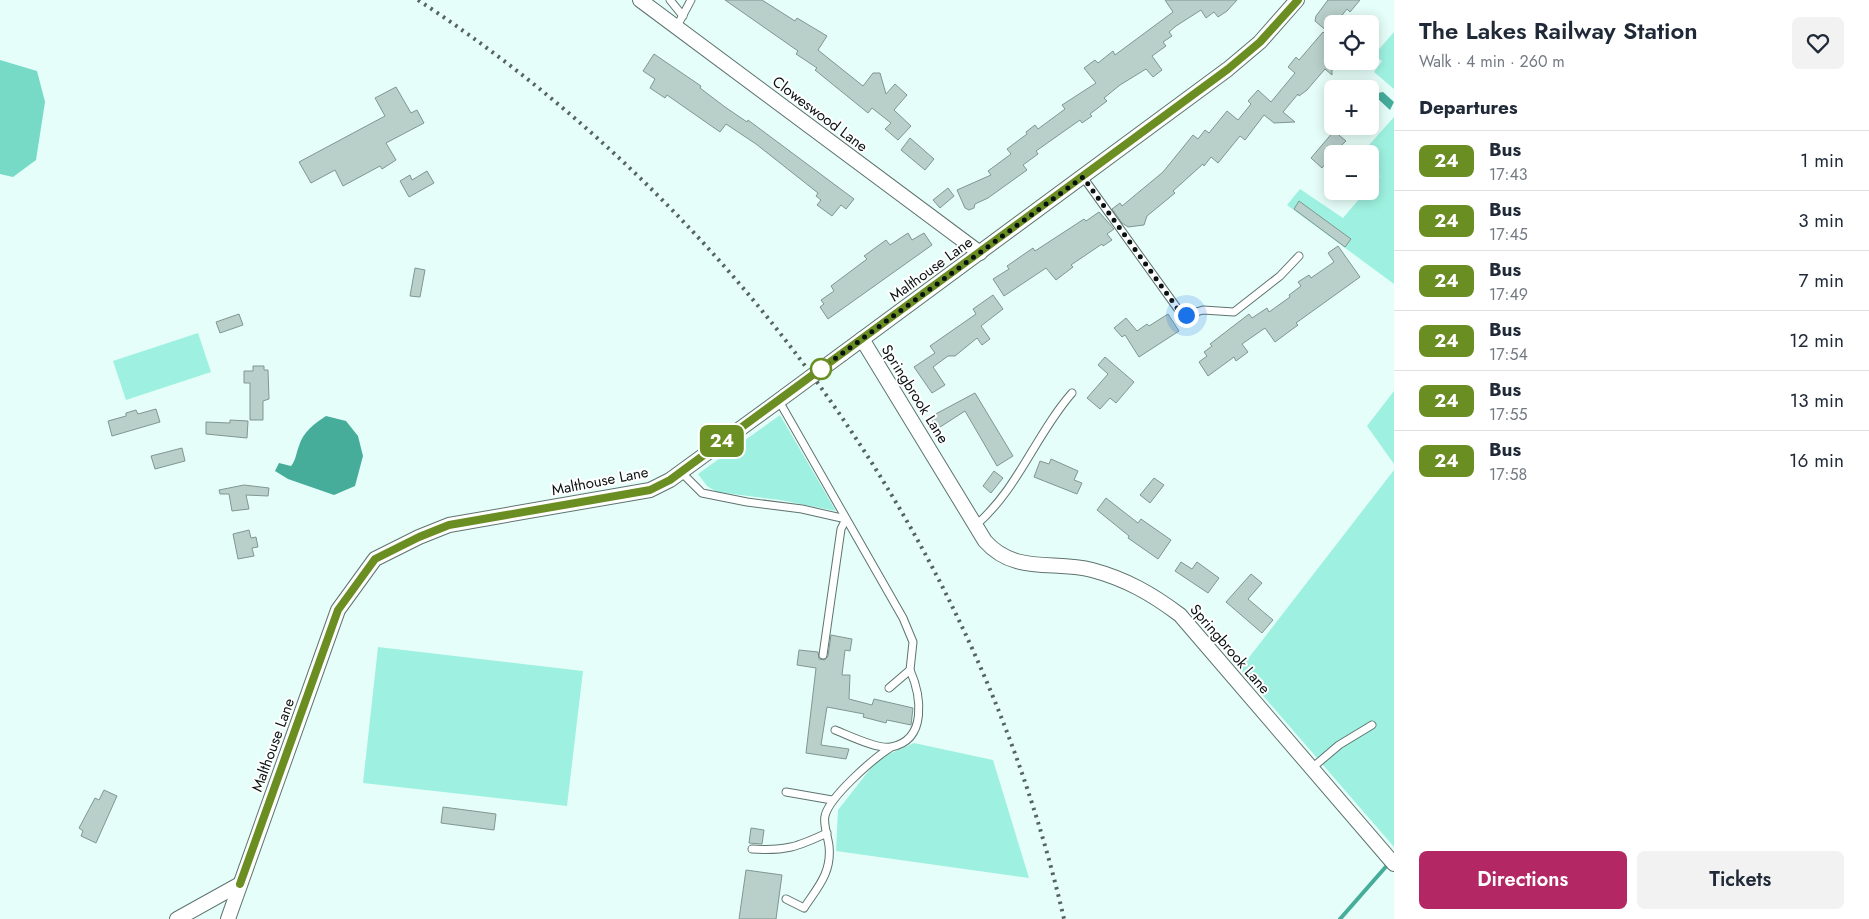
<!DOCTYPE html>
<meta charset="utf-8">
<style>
:root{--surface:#fff;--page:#f2f2f3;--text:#1f2937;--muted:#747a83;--line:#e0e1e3;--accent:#b32864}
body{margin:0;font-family:Jost,sans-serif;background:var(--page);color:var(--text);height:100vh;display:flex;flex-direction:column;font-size:19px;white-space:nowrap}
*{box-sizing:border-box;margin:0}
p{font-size:16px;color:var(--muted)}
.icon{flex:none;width:28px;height:28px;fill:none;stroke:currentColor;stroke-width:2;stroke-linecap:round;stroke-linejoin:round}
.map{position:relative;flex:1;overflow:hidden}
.sheet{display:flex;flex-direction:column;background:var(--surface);width:475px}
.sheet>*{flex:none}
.badge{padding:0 10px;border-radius:8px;font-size:18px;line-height:32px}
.controls{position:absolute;left:1324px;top:15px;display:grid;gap:10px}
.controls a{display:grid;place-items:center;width:55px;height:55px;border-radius:8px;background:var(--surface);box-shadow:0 2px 12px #0003;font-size:25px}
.you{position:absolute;width:25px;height:25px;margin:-12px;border:4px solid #fff;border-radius:50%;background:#1a73e8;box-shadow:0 0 0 8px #1a73e833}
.map>.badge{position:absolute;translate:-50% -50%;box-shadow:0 0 0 2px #fff}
h2{padding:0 25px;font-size:19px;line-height:45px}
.round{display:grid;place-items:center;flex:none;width:52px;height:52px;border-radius:8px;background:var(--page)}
.headline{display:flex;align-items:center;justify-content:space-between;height:85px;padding:0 25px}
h1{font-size:24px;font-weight:600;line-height:38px}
.cta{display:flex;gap:10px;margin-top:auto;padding:10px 25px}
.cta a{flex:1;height:58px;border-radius:8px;background:var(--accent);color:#fff;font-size:20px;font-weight:600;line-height:58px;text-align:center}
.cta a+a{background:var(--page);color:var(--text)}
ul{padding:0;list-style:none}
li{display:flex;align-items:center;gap:15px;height:60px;padding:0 25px;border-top:1px solid var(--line)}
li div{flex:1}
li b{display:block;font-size:19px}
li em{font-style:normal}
li .badge{min-width:55px;font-weight:700;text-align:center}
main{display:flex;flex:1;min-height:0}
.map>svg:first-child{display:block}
.green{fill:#9ef1e0}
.forest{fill:#76dac7}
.water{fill:#46ad9b}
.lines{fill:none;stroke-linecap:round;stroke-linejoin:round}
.stream{stroke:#46ad9b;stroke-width:4}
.building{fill:#b8cfca;stroke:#809691}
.service-casing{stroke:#5f746f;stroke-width:9}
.minor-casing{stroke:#5f746f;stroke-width:16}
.service{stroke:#fff;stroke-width:7}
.minor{stroke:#fff;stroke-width:14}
.rail{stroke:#566461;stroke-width:4;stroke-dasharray:2.5 5;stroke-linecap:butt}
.minor-bridge-casing{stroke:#5f746f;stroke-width:16;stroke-linecap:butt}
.minor-bridge{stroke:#fff;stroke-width:14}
.line-casing{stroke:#fff;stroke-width:11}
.line{stroke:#6b8e23;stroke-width:8}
.walk{stroke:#0a1211;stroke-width:5;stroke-dasharray:0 9}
.stop-dot{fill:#fff;stroke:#6b8e23;stroke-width:2.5}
.labels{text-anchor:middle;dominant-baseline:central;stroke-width:4;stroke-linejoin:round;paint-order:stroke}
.street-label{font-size:15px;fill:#0a1211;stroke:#fff}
</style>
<main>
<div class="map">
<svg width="1394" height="919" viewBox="0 0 1394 919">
<rect width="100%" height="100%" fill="#e6fef9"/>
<g class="green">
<path d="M1394,32V89L1374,72L1382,61L1374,55Z"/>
<path d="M1394,117V284L1287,205L1300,189L1343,218L1366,191H1370V187L1380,176L1370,166V154H1361Z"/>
<path d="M198,333L211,372L126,400L113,361Z"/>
<path d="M1394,391V464L1367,426Z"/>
<path d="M780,415L836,511L780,500L717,492L707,486L698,474Z"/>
<path d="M1394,470V847L1240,669Z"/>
<path d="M378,647L583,671L567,806L363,783Z"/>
<path d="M914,743L993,760L1029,878L836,851L838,810L878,759Z"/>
</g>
<path class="forest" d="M0,60L37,71L45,102L36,160L13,177L0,174Z"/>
<g class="water">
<path d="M1383,92L1394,102L1390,110L1377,98L1378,93Z"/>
<path d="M326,416L346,421L358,436L363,456L355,486L334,495L288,479L275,471L279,463L291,466C296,460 296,453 299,446C303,432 314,424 326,416Z"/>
</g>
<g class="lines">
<path class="stream" d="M1340,919L1390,862"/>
</g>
<g class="building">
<path d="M725,0H762L795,21L797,18L827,36L818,50L863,86L873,73H880L886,94L895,84L907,95L894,110L911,126L898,140L885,129L891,123L872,108L868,113L815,70L817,68L796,54L798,51Z"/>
<path d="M1165,0H1237L1227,11L1218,17L1214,12L1206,18L1201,10L1176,26L1169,32L1172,36L1163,42L1166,46L1152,56L1162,70L1153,77L1146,69L1120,85L1104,98L1107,101L1090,114L1092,116L1082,123L1080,120L1036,151L1038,154L1023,165L1027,170L988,198L975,204L974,208L969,210L965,208L957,190L991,175L988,171L1011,154L1007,149L1027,134L1026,132L1035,125L1038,129L1065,109L1062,105L1096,83L1084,68L1095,60L1098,63L1113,51L1115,55L1173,12Z"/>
<path d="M1328,0H1360L1350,12L1347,9L1335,24H1332L1328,32L1315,21L1316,16Z"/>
<path d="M1323,32L1332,40V75L1325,69L1307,90L1299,96L1298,94L1283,112L1295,122L1274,123L1264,115L1245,140L1240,136L1218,163L1211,157L1204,166L1203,164L1173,191L1175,193L1147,216L1144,225L1128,227L1122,223L1112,209L1120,203L1122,206L1163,172L1193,135L1198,139L1205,130L1209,133L1227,111L1238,120L1251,104L1248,101L1258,90L1271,102L1295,73L1288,67L1296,57L1299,60Z"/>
<path d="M654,54L701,86L700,88L725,107L747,122L748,120L854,199L846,209L841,205L832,216L817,205L821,200L816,196L818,193L756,144L726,124L720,132L667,95L665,98L650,88L655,79L643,71Z"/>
<path d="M396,87L411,113L417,110L424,123L386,143L396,160L382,169L380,166L343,186L335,170L311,183L299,162L385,116L375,98Z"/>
<path d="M1334,131L1346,141L1332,154L1322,168L1311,158Z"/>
<path d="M910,138L934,159L925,170L901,150Z"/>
<path d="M427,171L434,183L409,197L400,181L410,175L412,180Z"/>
<path d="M948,188L954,196L940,208L933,200Z"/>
<path d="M1299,201L1351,239L1345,247L1294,209Z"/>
<path d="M1099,212L1114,229L1107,234L1112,240L1103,246L1102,244L1071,265L1073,267L1056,280L1046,268L1004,296L993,279L1009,269L1007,266L1033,248L1035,251L1084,219L1086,221Z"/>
<path d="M908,233L912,240L924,233L932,245L828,319L820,307L824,304L821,300L834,291L831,286L867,259L864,256L886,240L890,245Z"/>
<path d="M1338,246L1360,277L1296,323L1298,325L1275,342L1265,328L1242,344L1248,352L1236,361L1234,357L1208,376L1199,362L1207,356L1204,352L1212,346L1210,344L1249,314L1252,318L1267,308L1269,312L1290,297L1289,295L1301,286L1298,282L1309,275L1311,278L1334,262L1328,253Z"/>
<path d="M415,268L425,270L420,297L410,296Z"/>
<path d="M993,295L1003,309L981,326L990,339L982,345L977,338L955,356H948L933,367L945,385L932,393L914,367L935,353L930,346L976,314L973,309Z"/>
<path d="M239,314L243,325L220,333L216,322Z"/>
<path d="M1168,314L1179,331L1139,357L1125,335L1122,337L1114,328L1126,318L1137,331L1147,324L1149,326Z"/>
<path d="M1105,357L1134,382L1116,403L1110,398L1100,409L1087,398L1108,374L1098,365Z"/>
<path d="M253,366H264V370H268L269,399L263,401V420H250V383H244V371H253Z"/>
<path d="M975,393L1013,456L997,466L965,411L937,429L930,417Z"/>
<path d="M156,409L160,422L112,436L108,421L126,416V413L136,410L138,414Z"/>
<path d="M230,420L248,421L247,438L206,434V422L230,423Z"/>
<path d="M182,448L185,461L155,469L151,456Z"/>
<path d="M1051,459L1078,471L1074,480L1082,483L1077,494L1034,477L1040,461L1049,464Z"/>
<path d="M994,471L1003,478L991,493L983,486Z"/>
<path d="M1154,478L1164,485L1150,503L1140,495Z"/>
<path d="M244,485L269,488L268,496L246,495L249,509L232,511L229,494H220L219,490Z"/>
<path d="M1106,498L1138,523L1141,519L1171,540L1158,559L1128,538L1129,536L1097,510Z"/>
<path d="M249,530L251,538L256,537L258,547L252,548L254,556L238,559L233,534Z"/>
<path d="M1181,562L1192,569L1197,562L1219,578L1208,593L1175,571Z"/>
<path d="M1251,574L1262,583L1248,599L1273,620L1262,633L1226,602Z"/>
<path d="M831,635L852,639L850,651L845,650L842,675H850L849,699L872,705L874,699L913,708L911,725L887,720L886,723L863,717L864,714L827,707L821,745L849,749L846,759L806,753L816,668L797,665L799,650L818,652L819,659L825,660L828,656Z"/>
<path d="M104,790L117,796L96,843L81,836L83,831L79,828L95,798L99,800Z"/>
<path d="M443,807L496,814L494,830L441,823Z"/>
<path d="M751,828L764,830L762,844L749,843Z"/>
<path d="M746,870L782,875L776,919H739Z"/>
</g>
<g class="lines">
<defs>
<g id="service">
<path d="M670,0L683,16"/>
<path d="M676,28L691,0"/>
<path d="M1083,177L1180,312L1186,315L1203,310L1234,312L1280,276L1299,256"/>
<path d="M779,401L903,618L913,642L910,670L889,688"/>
<path d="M681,472L702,493L747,502L802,509L846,519L841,529L823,655"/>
<path d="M976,525C1018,489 1036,434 1072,393"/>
<path d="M835,730C848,735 878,750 891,747C928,740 921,695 910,670"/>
<path d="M1312,768L1339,745L1372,725"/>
<path d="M786,792L832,800"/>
<path d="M752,849C786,851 797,847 827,833"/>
<path d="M786,899L804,908C817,888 832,873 829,846C828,837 823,824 825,816C829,797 874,758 890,748"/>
</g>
<g id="minor">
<path d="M640,0L980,253"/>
<path d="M862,339L985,541C1015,575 1054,560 1092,570C1126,579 1152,594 1180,615L1394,864"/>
<path d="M842,354L1228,69L1260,42L1297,0"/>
<path d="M177,919L240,884"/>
<path d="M228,919L338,610L375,559L419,537L449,525L650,490L670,480L785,396"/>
</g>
</defs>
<use href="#service" class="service-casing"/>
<use href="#minor" class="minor-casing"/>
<use href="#service" class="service"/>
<use href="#minor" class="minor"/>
<path class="rail" d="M418,0C737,209 978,546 1064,919"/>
<defs>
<path id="minor-bridge" d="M785,396L842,354"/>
</defs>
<use href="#minor-bridge" class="minor-bridge-casing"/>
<use href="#minor-bridge" class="minor-bridge"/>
</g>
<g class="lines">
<defs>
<path id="line" d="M240,884L338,610L375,559L419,537L449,525L650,490L670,480L1228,69L1260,42L1298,0"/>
</defs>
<use href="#line" class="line-casing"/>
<use href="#line" class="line"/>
<path class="walk" d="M821,369L1083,177L1180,312L1186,315"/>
</g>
<circle class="stop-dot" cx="821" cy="369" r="10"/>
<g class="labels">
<g class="street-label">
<text transform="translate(820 114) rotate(37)">Cloweswood Lane</text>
<text transform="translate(931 269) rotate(-36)">Malthouse Lane</text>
<text transform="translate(915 394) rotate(58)">Springbrook Lane</text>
<text transform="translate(600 481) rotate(-11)">Malthouse Lane</text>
<text transform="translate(1230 649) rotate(49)">Springbrook Lane</text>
<text transform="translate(273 745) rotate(-70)">Malthouse Lane</text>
</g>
</g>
</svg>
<div class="controls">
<a><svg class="icon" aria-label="locate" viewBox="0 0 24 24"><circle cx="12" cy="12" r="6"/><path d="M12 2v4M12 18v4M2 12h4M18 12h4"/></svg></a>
<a>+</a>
<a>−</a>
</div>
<div class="you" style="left:1186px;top:315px"></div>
<b class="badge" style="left:722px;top:441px;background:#6b8e23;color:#fff">24</b>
</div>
<section class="sheet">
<div class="headline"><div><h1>The Lakes Railway Station</h1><p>Walk · 4 min · 260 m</p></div><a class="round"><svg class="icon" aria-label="heart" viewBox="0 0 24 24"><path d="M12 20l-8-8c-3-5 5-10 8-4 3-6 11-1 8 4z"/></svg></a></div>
<h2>Departures</h2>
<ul>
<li><span class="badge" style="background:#6b8e23;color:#fff">24</span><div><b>Bus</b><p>17:43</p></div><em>1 min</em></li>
<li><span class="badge" style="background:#6b8e23;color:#fff">24</span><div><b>Bus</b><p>17:45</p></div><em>3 min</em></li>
<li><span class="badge" style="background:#6b8e23;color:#fff">24</span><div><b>Bus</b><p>17:49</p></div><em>7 min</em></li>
<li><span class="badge" style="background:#6b8e23;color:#fff">24</span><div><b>Bus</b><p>17:54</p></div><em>12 min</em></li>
<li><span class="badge" style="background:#6b8e23;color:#fff">24</span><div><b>Bus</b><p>17:55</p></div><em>13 min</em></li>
<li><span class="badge" style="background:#6b8e23;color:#fff">24</span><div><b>Bus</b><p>17:58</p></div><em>16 min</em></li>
</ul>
<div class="cta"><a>Directions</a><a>Tickets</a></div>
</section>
</main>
